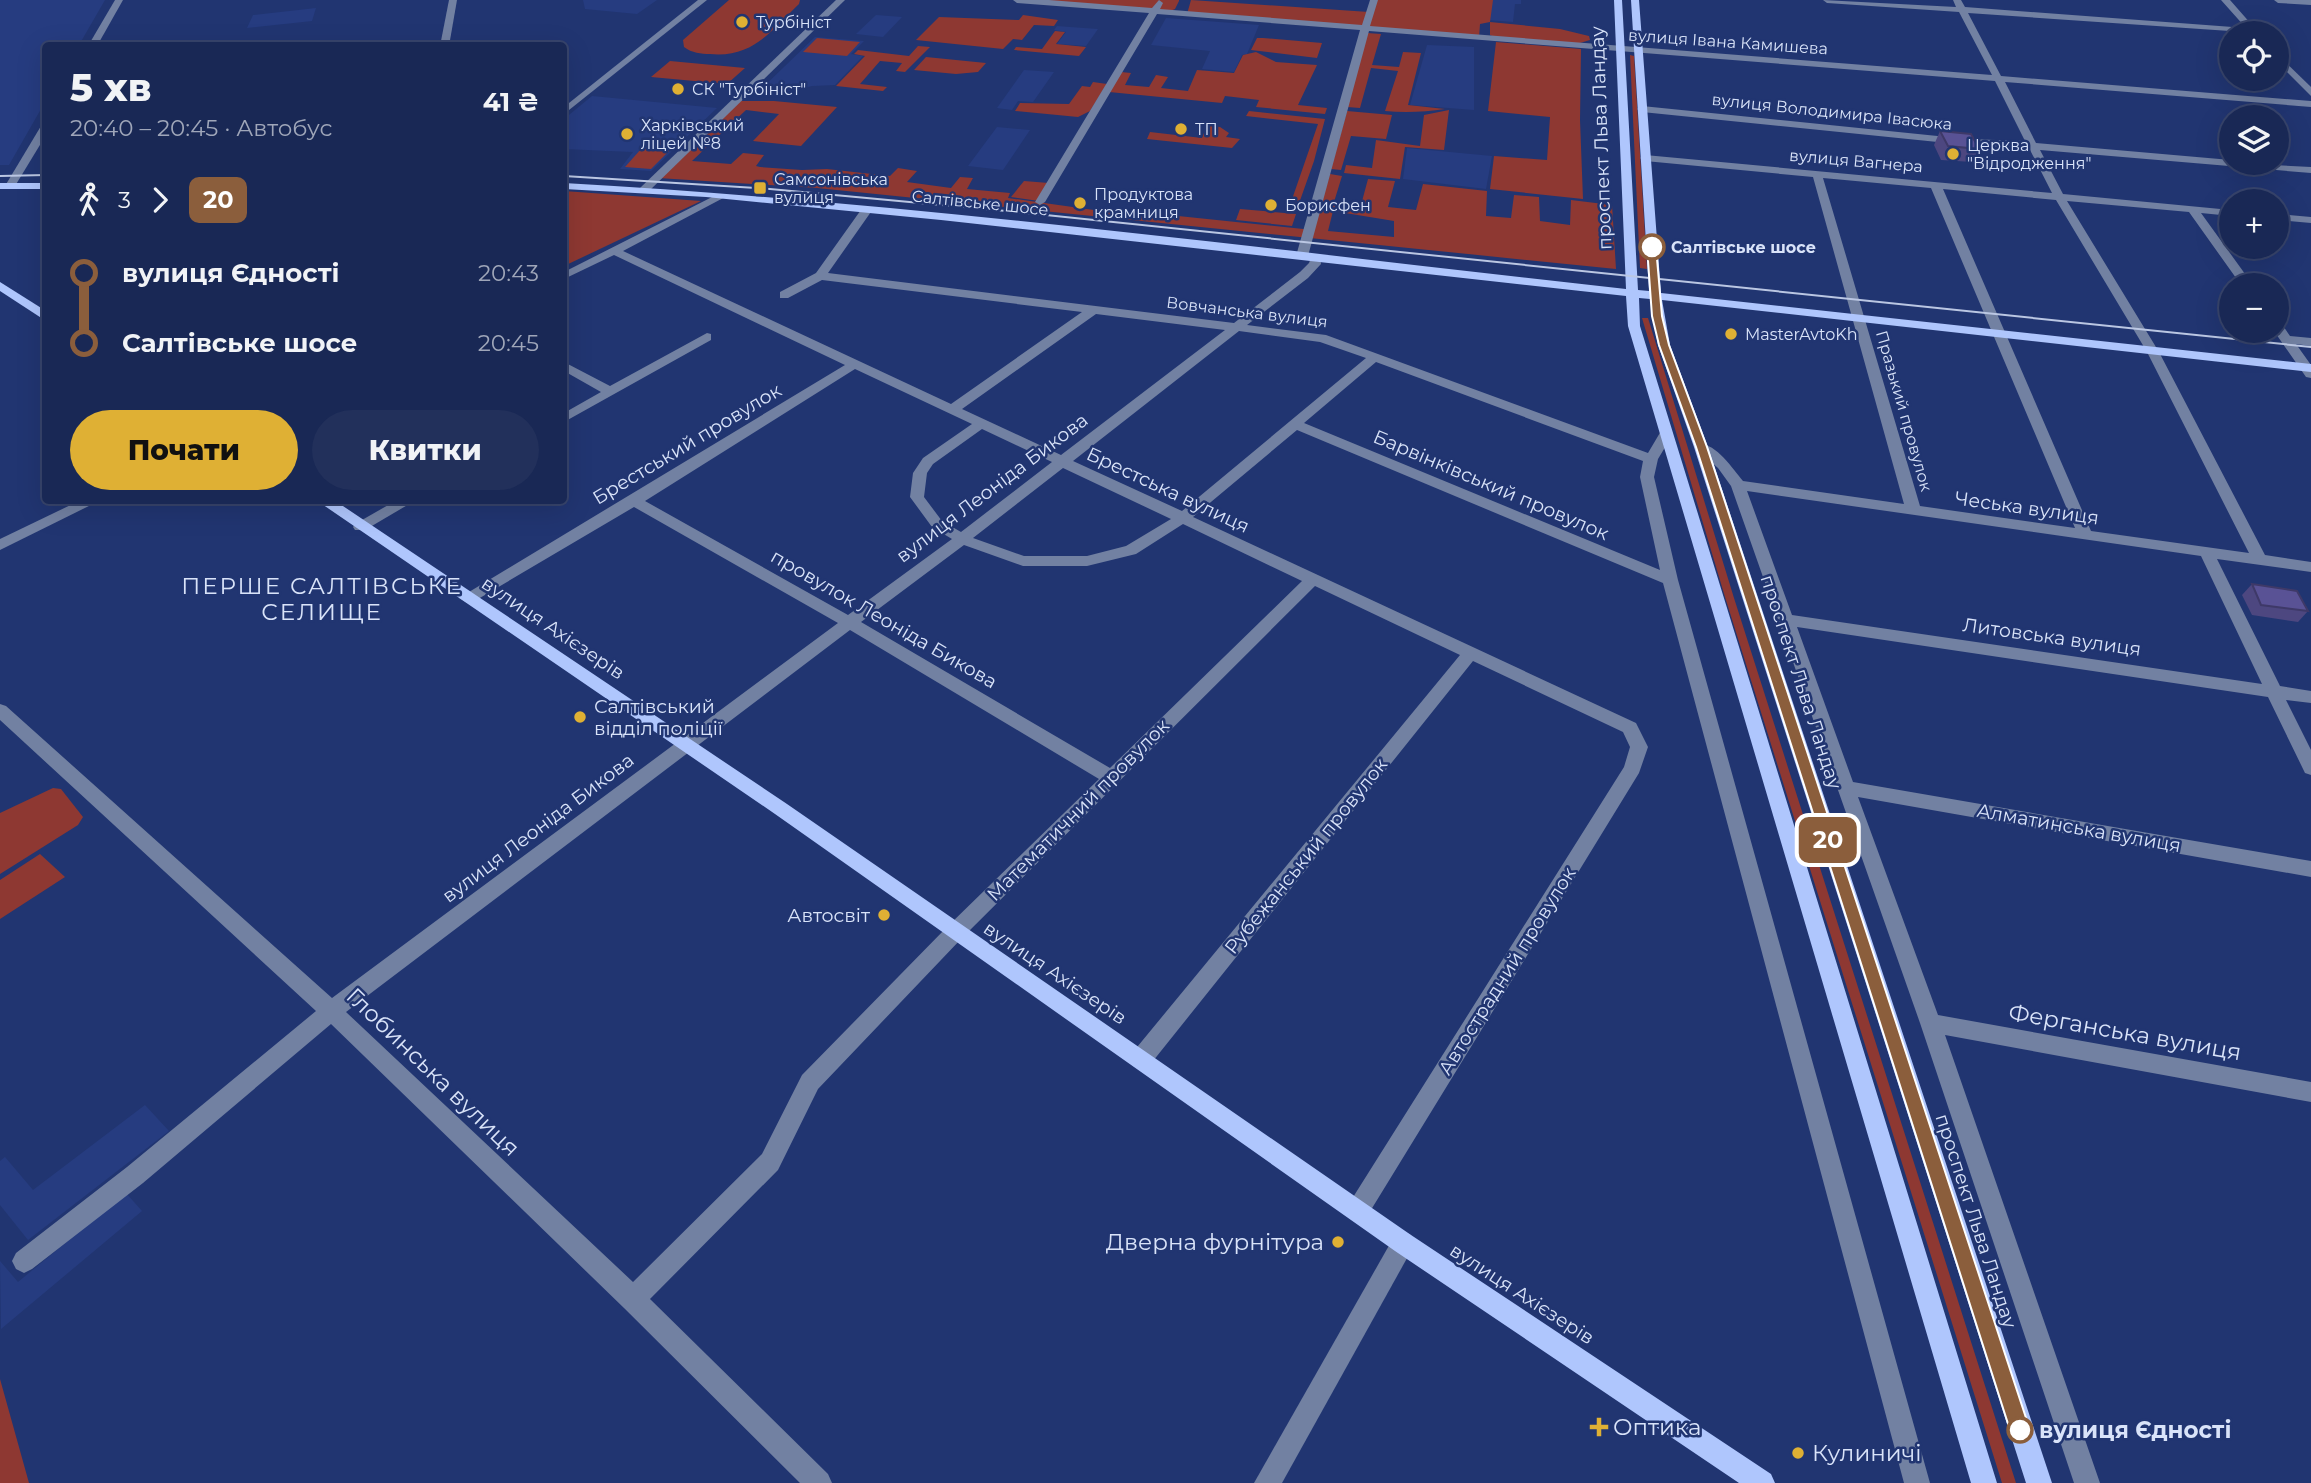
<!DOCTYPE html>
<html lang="uk">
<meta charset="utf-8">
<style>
:root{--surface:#192855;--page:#22305b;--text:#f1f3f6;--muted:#9fa6b9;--line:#37446c;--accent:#dfb034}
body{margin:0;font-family:Montserrat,sans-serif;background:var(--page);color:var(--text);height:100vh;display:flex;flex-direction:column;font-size:26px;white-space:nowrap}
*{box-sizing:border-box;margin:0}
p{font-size:23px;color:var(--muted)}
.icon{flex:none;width:38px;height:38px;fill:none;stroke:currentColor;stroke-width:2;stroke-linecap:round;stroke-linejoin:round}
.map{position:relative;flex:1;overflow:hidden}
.panel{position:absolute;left:42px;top:42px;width:525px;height:462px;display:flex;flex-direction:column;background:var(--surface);border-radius:7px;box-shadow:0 7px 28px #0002,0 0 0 2px var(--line)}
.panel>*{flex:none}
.badge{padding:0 14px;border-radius:10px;font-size:24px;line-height:46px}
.buttons{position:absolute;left:2219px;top:21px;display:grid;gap:14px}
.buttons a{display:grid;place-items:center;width:70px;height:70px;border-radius:50%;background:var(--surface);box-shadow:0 7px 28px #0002,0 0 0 2px var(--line);font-size:35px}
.map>.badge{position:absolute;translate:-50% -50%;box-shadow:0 0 0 4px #fff}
.legs{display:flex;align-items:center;gap:10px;height:77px;padding:0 28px;font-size:23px}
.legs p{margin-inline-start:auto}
.summary{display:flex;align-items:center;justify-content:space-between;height:119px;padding:0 28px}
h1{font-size:38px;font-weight:800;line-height:52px}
.primary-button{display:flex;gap:14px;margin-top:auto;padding:14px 28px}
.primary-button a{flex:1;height:80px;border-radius:42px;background:var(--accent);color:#111;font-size:28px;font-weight:800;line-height:80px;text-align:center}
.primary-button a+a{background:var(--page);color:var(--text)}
ul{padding:0 28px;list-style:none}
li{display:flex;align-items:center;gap:24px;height:70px;font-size:26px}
li i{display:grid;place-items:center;width:10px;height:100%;margin:0 9px;background:currentColor}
li i::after{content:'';width:18px;height:18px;margin:-9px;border:5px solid;border-radius:50%;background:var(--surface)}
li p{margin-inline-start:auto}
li:first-child i{background:linear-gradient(#0000 50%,currentColor 0)}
li:last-child i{background:linear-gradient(currentColor 50%,#0000 0)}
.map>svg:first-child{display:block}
.built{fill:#263c80}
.green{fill:#8e3832;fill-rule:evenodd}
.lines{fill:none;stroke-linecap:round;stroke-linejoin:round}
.minor{fill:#7281a2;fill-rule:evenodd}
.major{fill:#afc6fd;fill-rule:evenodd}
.tram{stroke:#bbc7e3;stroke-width:2}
.wall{fill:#4d4780}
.building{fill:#595295;stroke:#3e3968;stroke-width:2}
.line-1{fill:#8b5e3c;stroke:#fff;stroke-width:2}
.poi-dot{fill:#dfb034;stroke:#213571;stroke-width:2.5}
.stop-1-dot{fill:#fff;stroke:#8b5e3c;stroke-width:3.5}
.labels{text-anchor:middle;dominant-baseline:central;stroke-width:5;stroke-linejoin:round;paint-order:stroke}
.far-poi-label{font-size:16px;fill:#d9e3f9;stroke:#213571;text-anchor:start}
.far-street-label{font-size:16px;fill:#d9e3f9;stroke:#213571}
.far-stop-label{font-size:16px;font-weight:bold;fill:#d9e3f9;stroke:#213571;text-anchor:start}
.street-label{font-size:19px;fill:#d9e3f9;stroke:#213571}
.poi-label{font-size:19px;fill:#d9e3f9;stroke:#213571;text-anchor:start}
.quarter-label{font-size:23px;letter-spacing:2px;fill:#d9e3f9;stroke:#213571}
.near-street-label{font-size:23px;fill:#d9e3f9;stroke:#213571}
.near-poi-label{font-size:23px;fill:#d9e3f9;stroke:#213571;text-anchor:start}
.near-stop-label{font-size:23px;font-weight:bold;fill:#d9e3f9;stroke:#213571;text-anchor:start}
</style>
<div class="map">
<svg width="2311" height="1483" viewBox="0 0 2311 1483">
<rect width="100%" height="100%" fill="#213571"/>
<g class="built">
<path d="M0,0H105L79,45L46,46L45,102L9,165H0Z"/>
<path d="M583,0H657L637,14L585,9Z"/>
<path d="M1378,0H1521V4H1515L1513,22L1375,11Z"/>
<path d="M316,8L312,21L247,28L253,15Z"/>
<path d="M876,15L902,17L883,37L856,34Z"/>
<path d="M1166,18L1259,25L1247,54L1242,55L1234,72L1202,69L1210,51L1151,45Z"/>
<path d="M1057,26L1070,27L1098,29L1086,46L1057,44L1066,32L1054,30Z"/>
<path d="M815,37L864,41L851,54L863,56L835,85L812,86L774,95L756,94Z"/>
<path d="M1427,45L1474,47V110L1410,105Z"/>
<path d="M1024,70L1054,72L1033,102L1018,101L1012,110L997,108Z"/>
<path d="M592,96L717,108L651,171L620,169L633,152L564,149V119Z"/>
<path d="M997,127L1030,130L1003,170L968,166Z"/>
<path d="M1407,148L1492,156L1486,189L1403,179Z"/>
<path d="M145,1105L169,1131L28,1240L0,1205V1161L5,1157L33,1190Z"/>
<path d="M126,1193L142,1211L1,1329L0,1261L18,1282Z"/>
</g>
<g class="green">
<path d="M729,0H800L799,4C771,31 753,58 710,54C701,54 692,53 684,47L683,40Z"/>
<path d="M1017,0H1179V1L1175,9L1168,12Z"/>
<path d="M1191,0L1369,12L1374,0H1493L1490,22L1560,29L1589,36L1590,40L1573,45L1498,39L1490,35V22L1480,24L1479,38L1187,14Z"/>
<path d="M1023,15L1058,20L1054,26L1034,25L1022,40L1013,39L1003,49L916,40L939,17L1019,20Z"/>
<path d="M1055,31L1065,32L1056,44L1086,47L1079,56L1014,50L1016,47L1042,49Z"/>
<path d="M1367,33L1381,34L1372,65L1399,67L1403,52L1421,53L1408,105L1445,109C1426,112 1404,113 1385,111L1398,71L1371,68L1360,108L1347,107Z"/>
<path d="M817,38L860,42L847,56L803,52Z"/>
<path d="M1257,38H1263L1322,43L1317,58L1251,50Z"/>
<path d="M1496,42L1581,49L1580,120L1583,199L1490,189L1494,156L1547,160L1550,117L1488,111Z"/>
<path d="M918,46L930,47L905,72L896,71L902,63L880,61L860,84L887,87L883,91L836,86L865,56L854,54L858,50L909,56Z"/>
<path d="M1256,52L1276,62L1317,65L1298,105L1327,108L1325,114L1256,107L1259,100L1225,96L1222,103L1109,92L1121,72L1131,73L1125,85L1149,87L1156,75L1168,77L1161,88L1188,91L1197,70L1234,73L1243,55Z"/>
<path d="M1630,55L1634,56L1647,269L1640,268Z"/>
<path d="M926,57L986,63L978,72L956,74L914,70Z"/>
<path d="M670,61L745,68L727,84L651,77Z"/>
<path d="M1093,82L1107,84L1090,111L1078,117L1015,111L1020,103L1069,104L1082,86L1090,87Z"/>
<path d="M740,101H774L837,107L801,146L753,141L779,114L746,110L692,161L731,164L743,153L764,155L756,166L760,167L802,170L827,169L890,176L898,168L917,171L907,182L951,188L960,177L973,178L967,189L1010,193L1008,198L1108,212L1111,209L1313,230L1330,174L1342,176L1334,202L1361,205L1368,179L1395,181L1388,207L1416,210L1423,184L1487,191L1486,216L1511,218L1514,195L1539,197L1540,221L1570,225L1571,200L1612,205L1616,269L817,188L658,178ZM1333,211L1394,221V237L1328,231Z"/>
<path d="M1449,110L1444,150L1405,147L1400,179L1344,173L1346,165L1372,168L1376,140L1420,146L1424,115Z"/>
<path d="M1249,111L1325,119L1314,161L1297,209L1289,208L1318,124L1246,116Z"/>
<path d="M1347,111L1392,115L1386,139L1351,136L1341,170L1331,169Z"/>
<path d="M1207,125L1220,127L1229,133L1226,137L1240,139L1232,148L1147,139L1150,132L1202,138Z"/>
<path d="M650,139L679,141L651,169L625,167Z"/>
<path d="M1024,181L1049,183L1039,201L1011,197Z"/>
<path d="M564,191L701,201L564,266Z"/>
<path d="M1240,209L1296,214L1292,226L1236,220Z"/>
<path d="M1642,318H1648L1734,598L2016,1483H2002L1725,597Z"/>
<path d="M53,788L61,789L83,817L78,825L0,874V813Z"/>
<path d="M40,854L65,877L0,919V880Z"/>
<path d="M0,1378V1379L29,1483H0Z"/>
</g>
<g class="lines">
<g class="minor">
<path d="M115,0H123L97,46H88Z"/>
<path d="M449,0H457L449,46H440Z"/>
<path d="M698,0H707L564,114V107Z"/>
<path d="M836,0H845L648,192H640V188Z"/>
<path d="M1013,0H1049L1152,8L1159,0L1163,3L1160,9L1362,25L1370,0H1378L1370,26L1992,75L1959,12L1827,3L1823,0L1956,7L1953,0H1961L1965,7L2246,28L2221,0H2230L2259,33L1968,13L2001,76L2311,101V107L2005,82L2036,143L2231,160V163L2311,167V173L2040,150L2063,194L2231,210V216L2201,213L2253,285H2241L2189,212L2067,201L2159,352L2265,555L2311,562V572L2217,559L2280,686L2311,691V703L2286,700L2311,750V775L2305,773L2268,697L1797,627L1853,782L2311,861V877L1858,797L1938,1015L2311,1082V1102L1945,1035L2100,1483H2074L1920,1023L1731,486L1718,468L1694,447L1696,444C1715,441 1732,468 1743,481L1904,504L1813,177L1645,161L1640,158L1645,155L2052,193L2029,148L1967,145L1642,112L1637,109L1642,106L1967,139L2025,141L1995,81L1369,31L1308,256L1302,259L1296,256L1360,30L1157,14L1045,202L1040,205L1035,202L1149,13L1017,3ZM1823,178L1931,188L2075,528L1920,506ZM1943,189L2056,200L2147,352L2249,553L2091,531ZM1747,491L2201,556L2262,684L1792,615Z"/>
<path d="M2274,0H2311V5L2278,3Z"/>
<path d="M2277,54L2311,87V96L2277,62Z"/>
<path d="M46,123V135L15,186L6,188L5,186L41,126Z"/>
<path d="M718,194L727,196L623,251L951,404L1082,312L822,280L788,298H780V292L816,273L863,207L873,209L828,273L1234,323L1300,272L1309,263L1312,255H1320L1321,264L1308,278L1247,325L1326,335L1648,453L1661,431H1671L1673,434L1658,459L1654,477L1678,580L1930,1483H1904L1663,583L1297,430L1193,517L1636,723L1648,747L1639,773L1366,1218L1358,1222L1350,1218L1346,1210L1350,1202L1624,767L1630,747L1623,732L1473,661L1149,1066L1141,1069L1133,1066L1130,1059L1133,1052L1460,655L1315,586L961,939L818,1089L778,1170L650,1299L828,1474L832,1483H800L624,1308L331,1024L143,1183L32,1269L24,1273L16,1269L12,1261L16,1253L127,1167L316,1011L0,720V704L6,706L332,998L838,623L634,507L473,602L467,603L459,598L845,365L614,255L564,279V272ZM1096,314L1225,330L1061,455L962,409ZM1239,331L1320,342L1366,358L1182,511L1073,461ZM1376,362L1643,461L1640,477L1660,570L1304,423ZM855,369L972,424L923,458L913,473L910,497L932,527L952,539L848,615L645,501ZM982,429L1052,462L961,532L942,521L924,497L927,473L933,464ZM1063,468L1171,519L1126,546L1087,556H1024L973,538ZM1183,524L1302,581L1110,768L861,622L964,545L1023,566H1087L1136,554ZM850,630L1099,779L947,927L802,1075L762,1154L633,1282L346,1012Z"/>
<path d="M2277,214L2311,217V223L2277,220Z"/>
<path d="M2277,322L2281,323L2290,336L2311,338V346L2296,344L2311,365V378L2306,377L2274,331H2277Z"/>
<path d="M707,333L711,334V340L564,422V413L601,392L564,371V362L610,386Z"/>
<path d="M81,500H101L0,550V539Z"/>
<path d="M397,500H416L365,530H355L353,527L355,524Z"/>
<path d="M1403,1231L1411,1235L1415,1243L1411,1251L1282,1483H1254L1395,1235Z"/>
</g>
<g class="major">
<path d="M1614,0H1622L1638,290L1649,291L1631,0H1639L1661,293L2311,364V372L1662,300L1670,345L1708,447L2052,1483H2026L1694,447L1658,345L1650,299L1639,298L1640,326L1997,1483H1971L1628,326L1626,296L941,220L706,197L564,189V183C919,203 1273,250 1626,289Z"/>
<rect x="0" y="183" width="46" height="6"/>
<path d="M0,282L46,311V321L0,291Z"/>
<path d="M316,500H334L787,804L1411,1235L1771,1474L1775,1483H1739L1395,1251L775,814Z"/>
</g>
<g class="tram">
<path d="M0,176L46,175"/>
<path d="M564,176L770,189L1017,212L2311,347"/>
</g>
</g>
<g class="wall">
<path d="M1940,131L1979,149L1972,162L1941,160L1934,145Z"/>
<path d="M2252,584L2308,611L2298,622L2252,615L2242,595Z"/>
</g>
<g class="building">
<path d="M1940,131L1971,134L1979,149L1948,146Z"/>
<path d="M2252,584L2297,591L2308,611L2261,605Z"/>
</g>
<path class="line-1" d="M1652,244L1656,247L1662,316L1669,345L1707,447L2030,1430L2028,1437L2020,1440L2013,1437L2010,1430L1696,447L1659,345L1652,316L1647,247Z"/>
<g class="poi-dot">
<circle cx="742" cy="22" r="7"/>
<circle cx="678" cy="89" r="7"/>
<circle cx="1181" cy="129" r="7"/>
<circle cx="627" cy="134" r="7"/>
<circle cx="1953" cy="154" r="7"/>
<rect x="753" y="181" width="14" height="14" rx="3.5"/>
<circle cx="1080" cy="203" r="7"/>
<circle cx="1271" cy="205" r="7"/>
<circle cx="1731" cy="334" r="7"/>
<circle cx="580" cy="717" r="7"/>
<circle cx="884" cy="915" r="7"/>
<circle cx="1338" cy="1242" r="7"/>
<path d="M1595.5 1416.5h7v7h7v7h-7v7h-7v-7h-7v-7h7z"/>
<circle cx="1798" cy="1453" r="7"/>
</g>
<g class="stop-1-dot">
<circle cx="1652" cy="247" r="12"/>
<circle cx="2020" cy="1430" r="12"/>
</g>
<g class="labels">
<g class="far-poi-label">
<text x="756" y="22">Турбініст</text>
<text x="692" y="89">СК "Турбініст"</text>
<text x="641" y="125">Харківський<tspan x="641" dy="18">ліцей №8</tspan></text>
<text x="1195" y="129">ТП</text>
<text x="1967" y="145">Церква<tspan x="1967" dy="18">"Відродження"</tspan></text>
<text x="774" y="179">Самсонівська<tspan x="774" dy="18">вулиця</tspan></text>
<text x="1094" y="194">Продуктова<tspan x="1094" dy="18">крамниця</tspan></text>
<text x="1285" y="205">Борисфен</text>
<text x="1745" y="334">MasterAvtoKh</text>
</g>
<g class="far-street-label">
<text transform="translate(1728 42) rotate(4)">вулиця Івана Камишева</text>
<text transform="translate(1832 112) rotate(6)">вулиця Володимира Івасюка</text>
<text transform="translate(1856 161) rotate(5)">вулиця Вагнера</text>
<text transform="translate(980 203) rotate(6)">Салтівське шосе</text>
<text transform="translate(1247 312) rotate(7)">Вовчанська вулиця</text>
<text transform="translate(1904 411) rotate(74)">Празький провулок</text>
</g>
<g class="far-stop-label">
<text x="1671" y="247">Салтівське шосе</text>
</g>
<g class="street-label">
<text transform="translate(1601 138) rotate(-92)">проспект Льва Ландау</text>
<text transform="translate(687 444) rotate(-31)">Брестський провулок</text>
<text transform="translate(1491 485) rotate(23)">Барвінківський провулок</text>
<text transform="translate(992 488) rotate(-37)">вулиця Леоніда Бикова</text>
<text transform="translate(1168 490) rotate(25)">Брестська вулиця</text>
<text transform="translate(2027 508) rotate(8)">Чеська вулиця</text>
<text transform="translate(884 619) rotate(30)">провулок Леоніда Бикова</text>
<text transform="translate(553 628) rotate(34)">вулиця Ахієзерів</text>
<text transform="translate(2052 637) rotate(8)">Литовська вулиця</text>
<text transform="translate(1801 682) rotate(72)">проспект Льва Ландау</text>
<text transform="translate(1078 810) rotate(-45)">Математичний провулок</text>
<text transform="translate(538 828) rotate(-37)">вулиця Леоніда Бикова</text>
<text transform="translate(2079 828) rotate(10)">Алматинська вулиця</text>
<text transform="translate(1306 856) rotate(-51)">Рубежанський провулок</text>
<text transform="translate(1507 971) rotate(-58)">Автострадний провулок</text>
<text transform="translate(1055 973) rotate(34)">вулиця Ахієзерів</text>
<text transform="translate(1976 1221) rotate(72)">проспект Льва Ландау</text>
<text transform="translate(1522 1294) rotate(33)">вулиця Ахієзерів</text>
</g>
<g class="poi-label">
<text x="594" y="706">Салтівський<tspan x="594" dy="22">відділ поліції</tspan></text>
<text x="870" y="915" text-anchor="end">Автосвіт</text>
</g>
<g class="quarter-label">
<text x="322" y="586">ПЕРШЕ САЛТІВСЬКЕ<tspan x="322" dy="26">СЕЛИЩЕ</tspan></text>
</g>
<g class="near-street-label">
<text transform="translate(2125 1032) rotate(10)">Ферганська вулиця</text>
<text transform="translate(433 1072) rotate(44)">Глобинська вулиця</text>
</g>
<g class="near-poi-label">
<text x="1324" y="1242" text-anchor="end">Дверна фурнітура</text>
<text x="1613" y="1427">Оптика</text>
<text x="1812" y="1453">Кулиничі</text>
</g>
<g class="near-stop-label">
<text x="2039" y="1430">вулиця Єдності</text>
</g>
</g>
</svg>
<div class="buttons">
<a><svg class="icon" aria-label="locate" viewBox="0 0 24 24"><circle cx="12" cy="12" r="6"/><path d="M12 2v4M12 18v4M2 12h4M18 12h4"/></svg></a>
<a><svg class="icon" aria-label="layers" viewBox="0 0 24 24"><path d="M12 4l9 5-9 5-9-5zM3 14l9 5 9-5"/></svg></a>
<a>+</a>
<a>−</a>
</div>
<b class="badge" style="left:1828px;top:840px;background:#8b5e3c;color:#fff">20</b>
<section class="panel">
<div class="summary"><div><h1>5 хв</h1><p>20:40 – 20:45 · Автобус</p></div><b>41 ₴</b></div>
<div class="legs"><svg class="icon" aria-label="walk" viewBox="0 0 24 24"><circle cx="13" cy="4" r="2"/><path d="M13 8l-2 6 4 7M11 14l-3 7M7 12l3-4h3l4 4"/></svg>3<svg class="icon" aria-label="forward" viewBox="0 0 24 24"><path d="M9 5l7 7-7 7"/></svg><b class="badge" style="background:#8b5e3c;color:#fff">20</b></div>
<ul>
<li><i style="color:#8b5e3c"></i><b>вулиця Єдності</b><p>20:43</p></li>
<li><i style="color:#8b5e3c"></i><b>Салтівське шосе</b><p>20:45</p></li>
</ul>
<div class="primary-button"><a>Почати</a><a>Квитки</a></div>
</section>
</div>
